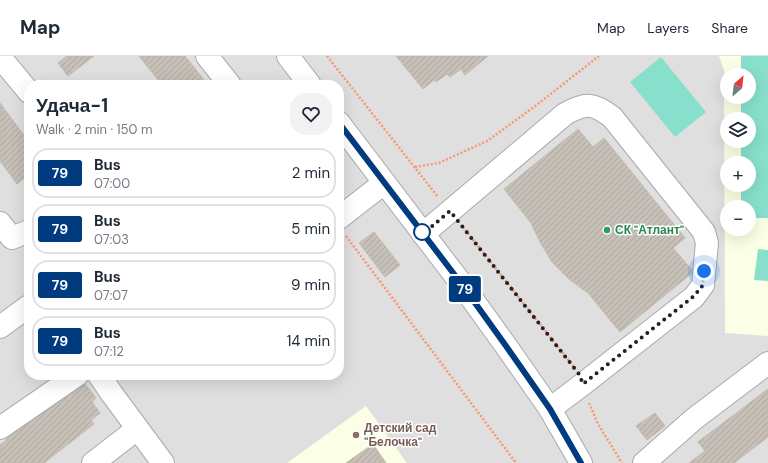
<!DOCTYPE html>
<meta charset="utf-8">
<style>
:root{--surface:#fff;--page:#f2f2f3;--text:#1f2937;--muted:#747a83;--line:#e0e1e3}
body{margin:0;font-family:"DM Sans",sans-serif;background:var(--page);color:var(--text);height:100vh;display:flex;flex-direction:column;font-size:15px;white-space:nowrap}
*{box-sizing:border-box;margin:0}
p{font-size:13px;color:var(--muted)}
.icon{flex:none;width:22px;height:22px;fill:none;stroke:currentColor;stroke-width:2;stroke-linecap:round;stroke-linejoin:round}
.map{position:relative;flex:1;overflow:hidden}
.side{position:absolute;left:24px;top:24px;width:320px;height:300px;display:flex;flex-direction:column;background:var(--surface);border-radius:16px;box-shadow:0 4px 16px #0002}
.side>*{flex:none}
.badge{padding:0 8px;border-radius:3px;font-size:14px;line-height:26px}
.needle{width:26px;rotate:28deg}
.fabs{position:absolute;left:720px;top:12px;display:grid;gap:8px}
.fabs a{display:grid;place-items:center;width:36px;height:36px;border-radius:50%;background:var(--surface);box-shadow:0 4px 16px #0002;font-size:20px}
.you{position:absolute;width:20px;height:20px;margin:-10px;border:3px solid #fff;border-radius:50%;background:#1a73e8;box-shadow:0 0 0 6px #1a73e833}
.map>.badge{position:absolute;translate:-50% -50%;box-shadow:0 0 0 2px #fff}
.round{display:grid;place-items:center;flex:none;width:42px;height:42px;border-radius:16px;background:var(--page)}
.head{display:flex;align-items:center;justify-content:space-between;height:68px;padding:0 12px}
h1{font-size:19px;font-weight:700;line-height:30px}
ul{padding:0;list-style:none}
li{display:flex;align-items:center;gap:12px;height:50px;margin:0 8px 6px;padding:0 4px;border:2px solid var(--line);border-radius:16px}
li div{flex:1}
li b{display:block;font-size:15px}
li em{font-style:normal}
li .badge{min-width:44px;font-weight:700;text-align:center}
header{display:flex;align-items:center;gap:24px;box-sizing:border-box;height:56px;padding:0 20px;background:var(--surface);border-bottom:1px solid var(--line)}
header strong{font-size:19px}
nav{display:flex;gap:22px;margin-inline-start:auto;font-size:14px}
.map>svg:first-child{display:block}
.residential{fill:#e0dfdf;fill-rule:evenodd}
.education{fill:#fbffe5;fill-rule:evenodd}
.pitch{fill:#88e0cc}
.building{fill:url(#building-hatch);stroke:#c4baab}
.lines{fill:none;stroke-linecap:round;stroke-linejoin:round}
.minor-casing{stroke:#a9a9a9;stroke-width:24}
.path{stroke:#fa9672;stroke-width:2.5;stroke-dasharray:2 2;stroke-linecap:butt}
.minor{stroke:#fff;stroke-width:22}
.line-casing{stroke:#fff;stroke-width:9}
.line{stroke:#003b80;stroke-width:6}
.walk{stroke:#222;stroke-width:4;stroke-dasharray:0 7.2}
.leisure-dot{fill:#2e9e5b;stroke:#fff;stroke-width:1.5}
.stop-dot{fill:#fff;stroke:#003b80;stroke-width:2}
.education-dot{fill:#8d6e63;stroke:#fff;stroke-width:1.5}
.labels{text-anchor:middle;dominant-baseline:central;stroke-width:3;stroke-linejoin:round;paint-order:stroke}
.leisure-label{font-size:12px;font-weight:bold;fill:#27864d;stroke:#fff;text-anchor:start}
.education-label{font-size:12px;font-weight:bold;fill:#785e54;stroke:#fff;text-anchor:start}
</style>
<header>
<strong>Map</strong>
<nav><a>Map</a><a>Layers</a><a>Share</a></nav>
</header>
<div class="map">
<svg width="768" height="407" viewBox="0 0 768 407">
<defs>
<pattern id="building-hatch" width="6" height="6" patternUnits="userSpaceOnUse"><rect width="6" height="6" fill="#c7c0b8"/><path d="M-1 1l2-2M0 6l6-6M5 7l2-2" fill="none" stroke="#aba59e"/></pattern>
</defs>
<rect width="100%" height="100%" fill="#f2f0e9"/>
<path class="residential" d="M0,0H768V407H0ZM727,19H749V41H727ZM29,29H339V319H29ZM727,63H749V85H727ZM727,107H749V129H727ZM727,151H749V173H727Z"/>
<g class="education">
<path d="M719,0H768V280L725,277L724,14ZM727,19H749V41H727ZM727,63H749V85H727ZM727,107H749V129H727ZM727,151H749V173H727Z"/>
<path d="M366,350L407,407H287Z"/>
</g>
<g class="pitch">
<path d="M741,0H768V162H749V151H741V129H749V107H741V85H749V63H741V41H749V19H741Z"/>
<path d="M661,1L706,56L675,81L630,26Z"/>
<path d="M758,193L768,194V225L754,224Z"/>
</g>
<g class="building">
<path d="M67,0H94L68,20L58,7Z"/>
<path d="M139,0H185L208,29H162Z"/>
<path d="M396,0H488L465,19L461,13L450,21L447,18L436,26L434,24L423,33Z"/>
<path d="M0,47L29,86V118L17,128L0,105Z"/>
<path d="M578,73L593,91L604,82L685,182L673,192L692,214V217L620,276L588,237L570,224L552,206L540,186L531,167L504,133Z"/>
<path d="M374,176L400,209L385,221L359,187Z"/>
<path d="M85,328L96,342L92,346L100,357L91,364L94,368L44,407H0V389L7,384L6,383Z"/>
<path d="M768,333V381L734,407H689L705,395L698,386Z"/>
<path d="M655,357L665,370L647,384L636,370Z"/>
<path d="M373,388L386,407H346Z"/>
</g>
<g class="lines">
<defs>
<g id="minor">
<path d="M207,0L230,29"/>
<path d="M288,0L310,29"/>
<path d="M0,1L29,36"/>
<path d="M339,67L460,226L506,290L550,353L581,407"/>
<path d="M339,162L384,127"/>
<path d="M0,167L12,182L29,175"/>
<path d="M423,178L565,58C586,46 593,47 612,61L704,176L707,187L703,229L694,241L583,328L550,353"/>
<path d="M0,271L29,250"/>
<path d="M99,319L112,338L163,407"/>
<path d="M0,372L77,319"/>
<path d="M93,407L137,373"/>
<path d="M644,407L694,363L768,307"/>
</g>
</defs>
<use href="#minor" class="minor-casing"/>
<g class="path">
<path d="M327,0L438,141"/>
<path d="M415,111L439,107L487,85L534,51L599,0"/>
<path d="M463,171L574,311"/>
<path d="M346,180L516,407"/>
<path d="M589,347L598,368L622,407"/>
</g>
<use href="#minor" class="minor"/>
</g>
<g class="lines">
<defs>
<path id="line" d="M339,67L460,226L506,290L550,353L581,407"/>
</defs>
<use href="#line" class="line-casing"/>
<use href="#line" class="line"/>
<path class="walk" d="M422,176L423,178L450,155L579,318L583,328L694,240L703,229L704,215"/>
</g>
<circle class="leisure-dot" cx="607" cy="174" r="4"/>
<circle class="stop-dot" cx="422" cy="176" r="8"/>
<circle class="education-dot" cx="356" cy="379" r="4"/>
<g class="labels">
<g class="leisure-label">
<text x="615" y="174">СК "Атлант"</text>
</g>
<g class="education-label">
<text x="364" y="372">Детский сад<tspan x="364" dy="14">"Белочка"</tspan></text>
</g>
</g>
</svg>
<div class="fabs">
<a><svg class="needle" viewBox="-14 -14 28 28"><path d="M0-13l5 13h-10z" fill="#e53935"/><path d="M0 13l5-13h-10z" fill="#747a83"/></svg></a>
<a><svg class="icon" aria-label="layers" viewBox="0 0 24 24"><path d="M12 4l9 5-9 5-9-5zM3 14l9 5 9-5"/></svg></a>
<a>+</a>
<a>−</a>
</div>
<div class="you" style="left:704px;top:215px"></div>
<b class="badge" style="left:465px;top:233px;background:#003b80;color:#fff">79</b>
<section class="side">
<div class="head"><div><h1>Удача-1</h1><p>Walk · 2 min · 150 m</p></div><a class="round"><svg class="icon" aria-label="heart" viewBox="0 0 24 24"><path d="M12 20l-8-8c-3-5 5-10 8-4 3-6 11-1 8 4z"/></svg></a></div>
<ul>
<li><span class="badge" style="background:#003b80;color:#fff">79</span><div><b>Bus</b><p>07:00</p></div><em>2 min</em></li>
<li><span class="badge" style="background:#003b80;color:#fff">79</span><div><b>Bus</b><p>07:03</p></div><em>5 min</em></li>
<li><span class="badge" style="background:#003b80;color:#fff">79</span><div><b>Bus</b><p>07:07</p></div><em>9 min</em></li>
<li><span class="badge" style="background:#003b80;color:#fff">79</span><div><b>Bus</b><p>07:12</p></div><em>14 min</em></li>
</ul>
</section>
</div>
